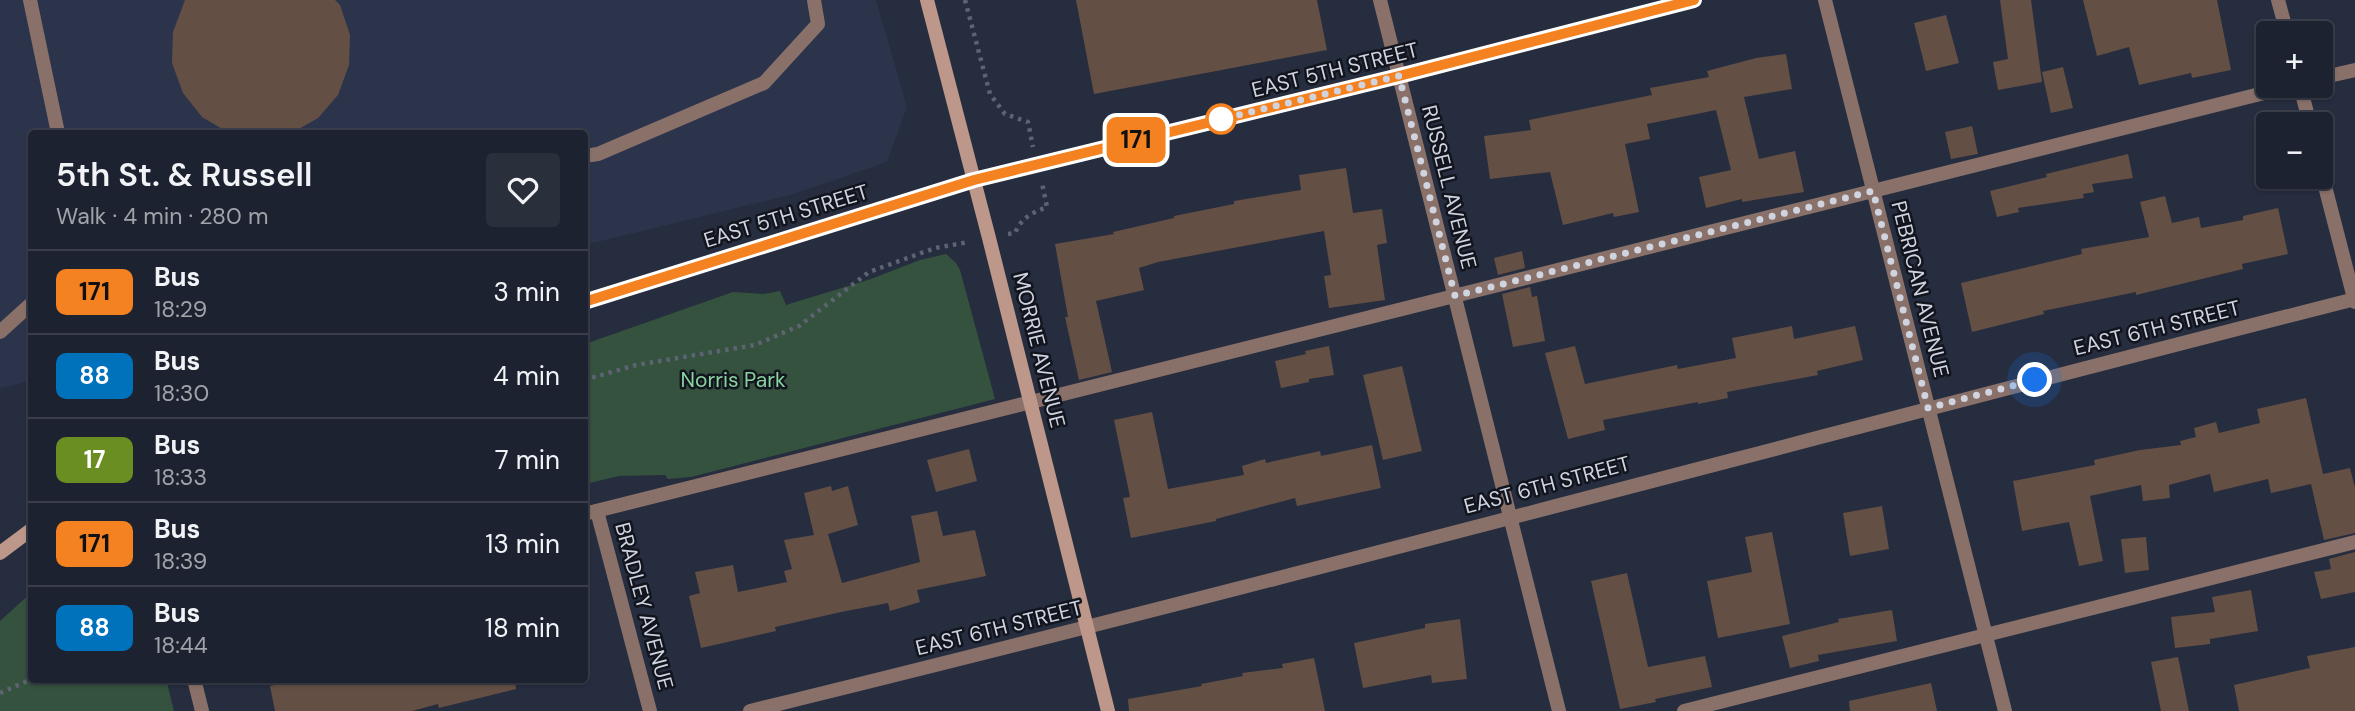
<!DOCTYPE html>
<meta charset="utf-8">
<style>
:root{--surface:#1c222f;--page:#292f3b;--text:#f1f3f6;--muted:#a0a4aa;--line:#3a3f4b}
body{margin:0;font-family:"DM Sans",sans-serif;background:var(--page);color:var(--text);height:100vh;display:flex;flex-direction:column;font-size:26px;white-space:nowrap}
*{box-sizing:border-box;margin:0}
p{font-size:23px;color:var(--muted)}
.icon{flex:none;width:38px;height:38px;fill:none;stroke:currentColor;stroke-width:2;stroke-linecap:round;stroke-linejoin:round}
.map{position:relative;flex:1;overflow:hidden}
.panel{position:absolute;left:28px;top:130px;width:560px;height:553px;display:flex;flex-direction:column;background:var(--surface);border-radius:7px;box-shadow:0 2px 5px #0004,0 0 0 2px var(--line)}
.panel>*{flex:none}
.badge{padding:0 14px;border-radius:10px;font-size:24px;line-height:46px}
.fabs{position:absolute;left:2256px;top:21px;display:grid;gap:14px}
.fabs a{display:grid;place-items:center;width:77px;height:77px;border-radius:7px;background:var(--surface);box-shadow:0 2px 5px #0004,0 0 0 2px var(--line);font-size:35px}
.you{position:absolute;width:35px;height:35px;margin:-18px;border:5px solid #fff;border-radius:50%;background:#1a73e8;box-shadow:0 0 0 10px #1a73e833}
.map>.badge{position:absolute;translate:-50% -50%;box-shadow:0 0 0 4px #fff}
.round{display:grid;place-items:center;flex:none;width:74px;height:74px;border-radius:7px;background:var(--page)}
.headline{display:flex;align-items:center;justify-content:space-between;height:119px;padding:0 28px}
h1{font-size:33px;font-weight:600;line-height:52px}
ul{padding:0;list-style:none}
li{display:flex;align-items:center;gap:21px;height:84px;padding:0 28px;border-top:2px solid var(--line)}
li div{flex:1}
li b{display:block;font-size:26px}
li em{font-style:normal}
li .badge{min-width:77px;font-weight:700;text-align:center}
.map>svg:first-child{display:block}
.built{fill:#2c344c}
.green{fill:#35523e}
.building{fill:#644f44}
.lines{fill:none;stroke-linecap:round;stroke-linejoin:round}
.path{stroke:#5d6373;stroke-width:4.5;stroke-dasharray:3.5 5;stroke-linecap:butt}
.lane{stroke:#897169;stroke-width:14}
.street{stroke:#897169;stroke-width:14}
.secondary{stroke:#bd978a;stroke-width:14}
.line-casing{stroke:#fff;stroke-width:16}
.line{stroke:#f58220;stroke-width:10}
.walk{stroke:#cfd4e0;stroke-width:7;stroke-dasharray:0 12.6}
.stop-dot{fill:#fff;stroke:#f58220;stroke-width:3.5}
.labels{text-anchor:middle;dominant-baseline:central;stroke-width:5;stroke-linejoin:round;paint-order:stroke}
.street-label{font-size:21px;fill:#cfd4e0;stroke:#12151d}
.park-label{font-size:21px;fill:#88d3a0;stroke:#12151d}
</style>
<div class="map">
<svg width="2355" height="711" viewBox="0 0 2355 711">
<rect width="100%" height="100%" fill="#262d3f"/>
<path class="built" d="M0,0H876L907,107L887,162L790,195L585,245L584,133H32L31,381L0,388Z"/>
<g class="green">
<path d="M946,254L956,263L960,270L995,399L691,477L668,479L665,475L619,476L585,484V344L733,292L764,294L780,291L786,305L871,279L920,260Z"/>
<path d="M31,593L32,679H166L174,711H0V621Z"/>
</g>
<g class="building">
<path d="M185,0H335L340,5L350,35L349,65L338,95L318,118L292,133H229L202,117L183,93L172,63L173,32Z"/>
<path d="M1076,0H1317L1327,50L1094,94Z"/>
<path d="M2000,0H2031L2042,82L1998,90L1993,62L2008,59Z"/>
<path d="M2083,0H2217L2231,70L2192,78L2191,73L2139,85L2129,47L2097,56Z"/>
<path d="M1946,15L1959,63L1926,71L1914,23Z"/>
<path d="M1786,54L1792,89L1744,97L1759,159L1795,151L1804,192L1742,202V199L1706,208L1699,177L1731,170L1716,110L1647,124L1650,139L1625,144L1639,212L1614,217L1613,213L1563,225L1550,172L1490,179L1484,136L1531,130L1529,120L1652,95L1650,88L1709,77L1707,71L1756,58Z"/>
<path d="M2063,67L2073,108L2051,113L2042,72Z"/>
<path d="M1972,126L1978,154L1951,159L1945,132Z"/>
<path d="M2128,154L2133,178L2092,184L2094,192L2083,194L2084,198L2018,208L2019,212L1997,217L1990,191L2047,177L2046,174Z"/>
<path d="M1346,168L1353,213L1382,209L1387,243L1377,245L1385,300L1329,308L1324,276L1331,275L1324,231L1158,262L1139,268L1144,290L1096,301L1112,372L1079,380L1065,317H1068L1055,244L1114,234L1113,232L1174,218V216L1234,204V201L1301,190L1299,175Z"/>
<path d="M2165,196L2172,223L2199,217L2201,228L2243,220V216L2278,208L2288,254L2242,264L2243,269L2136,295V292L2043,311L2044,314L1972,332L1961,283L2082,254L2081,249L2149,237L2140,202Z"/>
<path d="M1522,251L1525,268L1498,275L1494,258Z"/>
<path d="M1530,287L1532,297L1537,296L1545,341L1513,347L1502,294Z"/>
<path d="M1792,326L1794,339L1855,326L1863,360L1817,371L1818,375L1727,392L1728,398L1698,404V402L1603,420L1605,430L1568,439L1545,353L1575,346L1585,384L1677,365L1678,369L1736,358L1732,338Z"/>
<path d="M1329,346L1334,375L1309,379V382L1281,388L1275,361L1306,354L1305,351Z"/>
<path d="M1402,366L1422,451L1383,460L1363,375Z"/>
<path d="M2306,398L2323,474L2350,468L2355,488V533L2324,540L2311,484L2271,493L2268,479L2214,492L2210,474L2169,485L2170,498L2143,501L2141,485L2090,496L2103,561L2079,566L2069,522L2022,531L2013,481L2095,465L2094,460L2140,450L2181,445L2180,441L2196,437L2194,428L2216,422L2219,433L2260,423L2257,409Z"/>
<path d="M1152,412L1168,489L1244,475L1242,466L1265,459L1266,463L1320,451L1321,456L1372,445L1381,488L1297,506L1295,498L1216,519V521L1131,538L1123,498L1130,497L1114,420Z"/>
<path d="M969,449L977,481L936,492L927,460Z"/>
<path d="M831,486L832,491L848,486L858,525L828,534L842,583L920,562L911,516L937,511L943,536L975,530L986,576L917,590L920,602L890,611L888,603L841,612L775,627L776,631L701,648L689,596L700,593L695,572L733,565L738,592L787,582L784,571L792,569L784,540L814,535L804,493Z"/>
<path d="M1882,506L1889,549L1850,556L1843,513Z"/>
<path d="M1772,532L1790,624L1718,638L1707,581L1752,572L1745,537Z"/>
<path d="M2146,537L2149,570L2125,573L2121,539Z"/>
<path d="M2355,552V592L2321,599L2314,572L2331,569L2329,559Z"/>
<path d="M1627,573L1648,667L1705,656L1712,687L1655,699L1656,702L1620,709L1591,581Z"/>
<path d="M2251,590L2258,631L2210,639V644L2175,648L2171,617L2215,612L2212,597Z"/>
<path d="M1892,610L1897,641L1818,655L1819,661L1790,668L1782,636L1839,622L1838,619Z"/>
<path d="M1460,619L1467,679L1432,683L1431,675L1363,688L1354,643L1425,628V624Z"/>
<path d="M2355,647V711H2239L2234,685L2310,668L2307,656Z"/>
<path d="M2178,657L2189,711H2161L2151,662Z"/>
<path d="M1314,658L1325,711H1129L1128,699L1202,686L1201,684L1243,676L1242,673L1283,668L1282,664Z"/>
<path d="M301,679H515L516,689L439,708L438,704L412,711H275L270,686Z"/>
<path d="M1931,683L1937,711H1850L1849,701Z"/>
</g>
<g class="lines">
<g class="path">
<path d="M965,0L990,94L1005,114L1028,122L1033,147"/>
<path d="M1008,234L1015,233C1022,217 1032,213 1047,207L1042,183"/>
<path d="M584,380L636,365L755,345L799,326L869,272L935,248L969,242"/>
<path d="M0,693L32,679"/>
</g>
<g class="lane">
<path d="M30,0L58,133"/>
<path d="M2320,78L2355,70"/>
<path d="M584,156L598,154L764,83L818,24L814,0"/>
<path d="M0,332L32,303"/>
<path d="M584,514L2292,86"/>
<path d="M1684,711L2355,542"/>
</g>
<g class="street">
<path d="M1380,0L1559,711"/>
<path d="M1825,0L2005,711"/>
<path d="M2278,0L2287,33"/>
<path d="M2300,86L2310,124"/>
<path d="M2320,167L2355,302"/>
<path d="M597,511L650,711"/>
<path d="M194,679L202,711"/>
<path d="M750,711C1286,580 1820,435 2355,299"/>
</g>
<g class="secondary">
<path d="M927,0L989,238L1108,711"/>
<path d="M584,302L973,180L1399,76L1694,0"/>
<path d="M0,553L32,529"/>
</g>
</g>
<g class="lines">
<defs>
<path id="line" d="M584,302L974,180L1399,76L1694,0"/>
</defs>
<use href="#line" class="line-casing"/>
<use href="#line" class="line"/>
<path class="walk" d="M1221,119L1218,120L1399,76L1455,296L1873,191L1928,408L2035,380"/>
</g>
<circle class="stop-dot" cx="1221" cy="119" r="14"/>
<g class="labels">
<g class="street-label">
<text transform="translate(1335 70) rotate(-14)">EAST 5TH STREET</text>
<text transform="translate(1449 187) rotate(76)">RUSSELL AVENUE</text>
<text transform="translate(786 216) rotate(-17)">EAST 5TH STREET</text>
<text transform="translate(1920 289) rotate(76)">PEBRICAN AVENUE</text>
<text transform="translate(2157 328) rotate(-14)">EAST 6TH STREET</text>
<text transform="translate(1039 350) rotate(76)">MORRIE AVENUE</text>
<text transform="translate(1547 485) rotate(-15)">EAST 6TH STREET</text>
<text transform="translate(644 606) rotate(75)">BRADLEY AVENUE</text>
<text transform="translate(999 628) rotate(-14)">EAST 6TH STREET</text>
</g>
<g class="park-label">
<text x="733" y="380">Norris Park</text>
</g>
</g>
</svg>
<div class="fabs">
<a>+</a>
<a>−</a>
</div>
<div class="you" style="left:2035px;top:380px"></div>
<b class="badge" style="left:1136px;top:140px;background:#f58220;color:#111">171</b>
<section class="panel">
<div class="headline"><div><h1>5th St. &amp; Russell</h1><p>Walk · 4 min · 280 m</p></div><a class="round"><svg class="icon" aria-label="heart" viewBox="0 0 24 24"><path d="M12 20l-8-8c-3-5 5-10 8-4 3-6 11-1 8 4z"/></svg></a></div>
<ul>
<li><span class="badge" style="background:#f58220;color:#111">171</span><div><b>Bus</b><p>18:29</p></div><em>3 min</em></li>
<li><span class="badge" style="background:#0072bc;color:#fff">88</span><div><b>Bus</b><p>18:30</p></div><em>4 min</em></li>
<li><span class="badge" style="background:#6b8e23;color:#fff">17</span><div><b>Bus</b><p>18:33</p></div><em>7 min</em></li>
<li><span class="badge" style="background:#f58220;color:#111">171</span><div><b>Bus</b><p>18:39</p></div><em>13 min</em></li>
<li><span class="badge" style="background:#0072bc;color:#fff">88</span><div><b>Bus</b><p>18:44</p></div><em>18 min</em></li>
</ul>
</section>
</div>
